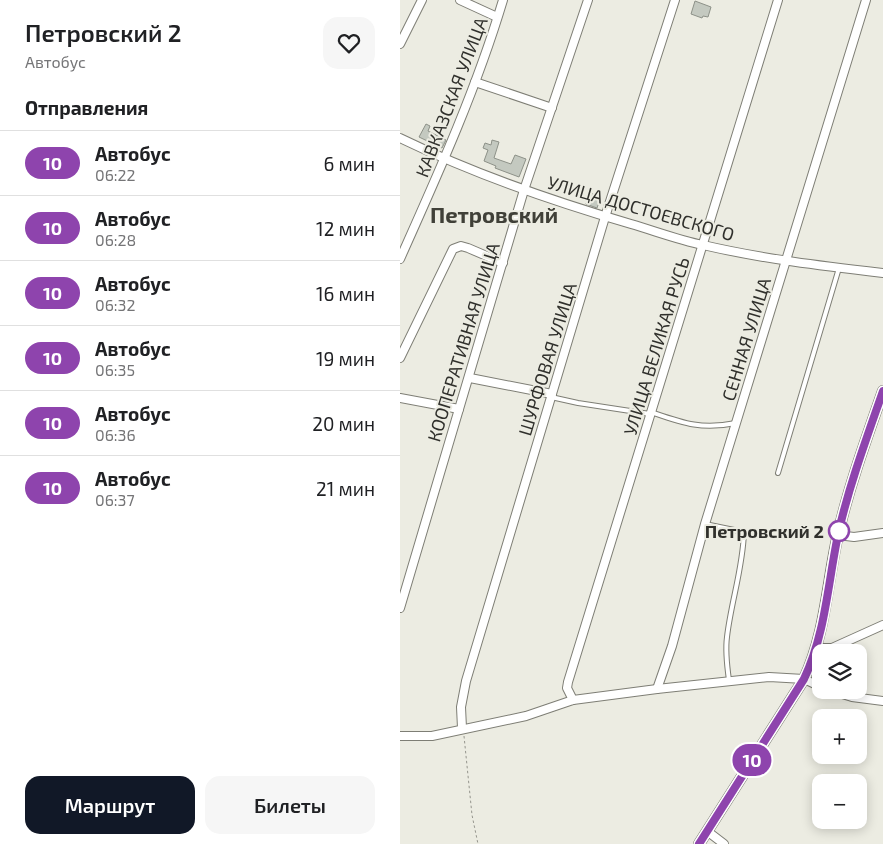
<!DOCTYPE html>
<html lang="ru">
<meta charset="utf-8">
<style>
:root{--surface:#fff;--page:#f6f6f6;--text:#202124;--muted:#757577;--line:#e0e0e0;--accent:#111827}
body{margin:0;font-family:"Exo 2",sans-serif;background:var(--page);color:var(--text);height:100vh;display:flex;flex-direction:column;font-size:19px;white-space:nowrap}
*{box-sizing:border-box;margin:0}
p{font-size:16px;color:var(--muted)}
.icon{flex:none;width:28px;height:28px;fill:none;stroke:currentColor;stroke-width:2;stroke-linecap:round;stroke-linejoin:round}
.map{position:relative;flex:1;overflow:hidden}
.panel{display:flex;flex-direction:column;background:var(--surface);width:400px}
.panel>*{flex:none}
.badge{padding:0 10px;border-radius:16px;font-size:18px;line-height:32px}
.buttons{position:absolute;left:412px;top:644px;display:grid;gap:10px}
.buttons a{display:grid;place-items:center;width:55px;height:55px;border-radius:10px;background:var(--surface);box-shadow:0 2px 12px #0003;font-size:25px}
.map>.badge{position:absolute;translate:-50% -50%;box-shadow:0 0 0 2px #fff}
h2{padding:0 25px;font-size:19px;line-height:45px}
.round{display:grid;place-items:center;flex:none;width:52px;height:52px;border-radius:15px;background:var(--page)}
.head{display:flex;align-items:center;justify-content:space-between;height:85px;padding:0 25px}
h1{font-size:24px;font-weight:600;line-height:38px}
.action{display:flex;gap:10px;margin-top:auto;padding:10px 25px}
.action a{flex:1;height:58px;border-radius:15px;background:var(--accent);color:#fff;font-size:20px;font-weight:600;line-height:58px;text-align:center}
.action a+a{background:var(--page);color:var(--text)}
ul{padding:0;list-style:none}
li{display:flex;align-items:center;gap:15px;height:65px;padding:0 25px;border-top:1px solid var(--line)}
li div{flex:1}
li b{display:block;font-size:19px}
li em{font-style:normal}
li .badge{min-width:55px;font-weight:700;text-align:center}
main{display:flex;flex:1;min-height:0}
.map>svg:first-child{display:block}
.building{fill:#c4c9c0;stroke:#8d9188}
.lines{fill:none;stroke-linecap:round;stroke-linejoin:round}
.service-casing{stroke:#7e7e75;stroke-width:6}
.minor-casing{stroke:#7e7e75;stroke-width:10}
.tertiary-casing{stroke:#7e7e75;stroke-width:12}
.path{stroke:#95958d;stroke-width:1;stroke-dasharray:2.5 2.5;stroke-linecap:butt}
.service{stroke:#fff;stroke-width:4}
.minor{stroke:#fff;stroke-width:8}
.tertiary{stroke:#fff;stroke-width:10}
.line-casing{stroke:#fff;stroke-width:11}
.line{stroke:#8e44ad;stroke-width:8}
.stop-dot{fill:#fff;stroke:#8e44ad;stroke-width:2.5}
.labels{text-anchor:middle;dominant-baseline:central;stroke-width:4;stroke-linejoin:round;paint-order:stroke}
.street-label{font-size:18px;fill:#30302c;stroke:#ecece2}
.stop-label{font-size:18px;font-weight:bold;fill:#30302c;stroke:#ecece2;text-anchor:end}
.district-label{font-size:22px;font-weight:bold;fill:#404038;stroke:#ecece2}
</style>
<main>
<section class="panel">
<div class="head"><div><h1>Петровский 2</h1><p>Автобус</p></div><a class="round"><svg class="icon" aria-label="heart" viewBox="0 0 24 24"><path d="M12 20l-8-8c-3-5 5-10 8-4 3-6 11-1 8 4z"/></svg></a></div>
<h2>Отправления</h2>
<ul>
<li><span class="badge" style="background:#8e44ad;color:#fff">10</span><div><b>Автобус</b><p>06:22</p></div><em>6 мин</em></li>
<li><span class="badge" style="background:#8e44ad;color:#fff">10</span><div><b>Автобус</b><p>06:28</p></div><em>12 мин</em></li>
<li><span class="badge" style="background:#8e44ad;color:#fff">10</span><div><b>Автобус</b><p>06:32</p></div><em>16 мин</em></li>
<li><span class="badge" style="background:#8e44ad;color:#fff">10</span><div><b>Автобус</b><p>06:35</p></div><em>19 мин</em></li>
<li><span class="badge" style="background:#8e44ad;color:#fff">10</span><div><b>Автобус</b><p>06:36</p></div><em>20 мин</em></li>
<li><span class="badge" style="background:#8e44ad;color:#fff">10</span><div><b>Автобус</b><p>06:37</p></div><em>21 мин</em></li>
</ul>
<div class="action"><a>Маршрут</a><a>Билеты</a></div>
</section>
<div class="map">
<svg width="483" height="844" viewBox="0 0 483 844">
<rect width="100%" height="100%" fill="#ecece2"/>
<g class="building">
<path d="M295,1L311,7L308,17L303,16L302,18L291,14Z"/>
<path d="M26,124L30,126L28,131L46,140L42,148L19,137Z"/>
<path d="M92,140L99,142L94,158L111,164L115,155L126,159L119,177L95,168L96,166L84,161L88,150L83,148L85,143L91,145Z"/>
<path d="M190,193L201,197L197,208L186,204Z"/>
</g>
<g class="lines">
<defs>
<g id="service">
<path d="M151,397L178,403L250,414"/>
<path d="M251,412C283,423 301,430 336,423"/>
<path d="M378,473L439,268"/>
<path d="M305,524L344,532C343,568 331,602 327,637C325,652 327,666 329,680"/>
</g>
<g id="minor">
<path d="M60,0L97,17"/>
<path d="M0,44L22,0"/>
<path d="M75,82L152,108"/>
<path d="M0,138C74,174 152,201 231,224C255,231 279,240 303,245C363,259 423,266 483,273"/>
<path d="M0,259C38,174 76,90 103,0"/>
<path d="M0,358L53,249L61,246L68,248L103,263"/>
<path d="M70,378L152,394"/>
<path d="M0,398L59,409"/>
<path d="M438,535L454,537L483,533"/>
<path d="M0,608L124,190L188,0"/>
<path d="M417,648H432L483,625"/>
<path d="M257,689L272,646L305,524L336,423L466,0"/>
<path d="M429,690L452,697L483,701"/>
<path d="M173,700L167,688L168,682L378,0"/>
<path d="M62,728L61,707L66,681L205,217L275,0"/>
<path d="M0,736H32L126,716L173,700L257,689L369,677L404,679L421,687"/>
<path d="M307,831L324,844"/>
</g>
<path id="tertiary" d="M299,844L404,679C426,633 427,580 439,530C450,483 467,437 483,391"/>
</defs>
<use href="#service" class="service-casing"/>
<use href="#minor" class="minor-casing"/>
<use href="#tertiary" class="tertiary-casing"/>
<path class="path" d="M64,736L72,815L78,844"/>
<use href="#service" class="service"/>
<use href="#minor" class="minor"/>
<use href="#tertiary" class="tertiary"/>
</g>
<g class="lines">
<defs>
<path id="line" d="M299,844L404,679C426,633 428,580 439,530C450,483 467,437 483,391"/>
</defs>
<use href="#line" class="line-casing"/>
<use href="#line" class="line"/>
</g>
<circle class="stop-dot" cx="439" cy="531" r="10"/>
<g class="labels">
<g class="street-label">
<text transform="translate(51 97) rotate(-69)">КАВКАЗСКАЯ УЛИЦА</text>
<text transform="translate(241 208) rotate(16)">УЛИЦА ДОСТОЕВСКОГО</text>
<text transform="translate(346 339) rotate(-73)">СЕННАЯ УЛИЦА</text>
<text transform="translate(63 342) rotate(-73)">КООПЕРАТИВНАЯ УЛИЦА</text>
<text transform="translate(256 346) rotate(-73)">УЛИЦА ВЕЛИКАЯ РУСЬ</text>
<text transform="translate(147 359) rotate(-73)">ШУРФОВАЯ УЛИЦА</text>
</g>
<g class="stop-label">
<text x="424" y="531">Петровский 2</text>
</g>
<g class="district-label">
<text x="94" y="214">Петровский</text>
</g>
</g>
</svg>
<div class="buttons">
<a><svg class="icon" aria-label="layers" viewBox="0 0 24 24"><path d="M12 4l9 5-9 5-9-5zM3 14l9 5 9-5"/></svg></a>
<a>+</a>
<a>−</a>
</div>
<b class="badge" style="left:352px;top:760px;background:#8e44ad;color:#fff">10</b>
</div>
</main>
